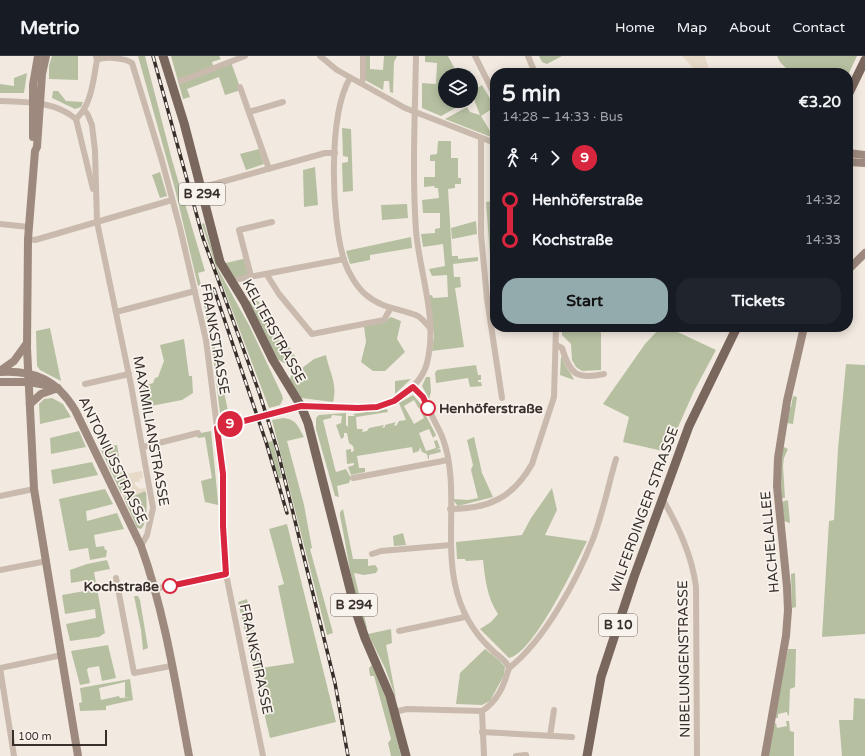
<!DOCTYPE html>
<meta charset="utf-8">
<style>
:root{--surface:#171b24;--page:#20242c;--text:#f1f3f6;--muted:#9ea1a6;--line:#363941;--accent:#94abae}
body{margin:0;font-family:"Varela Round",sans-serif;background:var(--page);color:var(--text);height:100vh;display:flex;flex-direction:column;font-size:15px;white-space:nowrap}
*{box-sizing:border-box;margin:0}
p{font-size:13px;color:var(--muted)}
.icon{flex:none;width:22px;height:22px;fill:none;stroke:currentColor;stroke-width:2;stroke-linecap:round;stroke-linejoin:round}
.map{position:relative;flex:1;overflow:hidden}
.drawer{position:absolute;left:490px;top:12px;width:363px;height:264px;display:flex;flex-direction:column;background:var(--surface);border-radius:16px;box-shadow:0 2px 10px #0003}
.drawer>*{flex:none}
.badge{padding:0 8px;border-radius:13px;font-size:14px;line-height:26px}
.controls{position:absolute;left:438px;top:12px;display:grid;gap:8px}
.controls a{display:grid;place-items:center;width:40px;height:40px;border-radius:50%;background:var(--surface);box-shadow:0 2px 10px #0003;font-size:20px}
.scale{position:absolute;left:12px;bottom:10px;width:95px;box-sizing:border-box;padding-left:4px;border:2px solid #382f2b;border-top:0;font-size:11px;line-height:14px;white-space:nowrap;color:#382f2b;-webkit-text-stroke:3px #f9f3ed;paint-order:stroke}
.map>.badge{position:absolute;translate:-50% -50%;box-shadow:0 0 0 2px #fff}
.legs{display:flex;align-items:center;gap:6px;height:44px;padding:0 12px;font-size:13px}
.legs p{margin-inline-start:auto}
.headline{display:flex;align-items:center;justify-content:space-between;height:68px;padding:0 12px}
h1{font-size:22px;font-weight:700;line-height:30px}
.cta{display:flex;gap:8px;margin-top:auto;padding:8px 12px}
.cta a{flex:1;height:46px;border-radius:16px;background:var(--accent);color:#111;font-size:16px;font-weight:700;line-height:46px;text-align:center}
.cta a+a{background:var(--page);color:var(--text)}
ul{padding:0 12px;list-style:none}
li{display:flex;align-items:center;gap:14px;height:40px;font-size:15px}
li i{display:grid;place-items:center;width:6px;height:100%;margin:0 5px;background:currentColor}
li i::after{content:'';width:10px;height:10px;margin:-5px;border:3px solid;border-radius:50%;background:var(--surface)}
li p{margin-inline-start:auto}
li:first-child i{background:linear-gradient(#0000 50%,currentColor 0)}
li:last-child i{background:linear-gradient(currentColor 50%,#0000 0)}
header{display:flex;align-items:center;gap:24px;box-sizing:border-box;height:56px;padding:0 20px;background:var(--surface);border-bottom:1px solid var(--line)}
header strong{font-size:19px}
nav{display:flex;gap:22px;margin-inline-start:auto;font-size:14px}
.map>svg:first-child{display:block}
.green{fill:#b6c0a1;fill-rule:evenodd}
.plaza{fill:#e8dac9}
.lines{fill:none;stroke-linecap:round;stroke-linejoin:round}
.street{stroke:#c9baad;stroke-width:6}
.secondary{stroke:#9d897e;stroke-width:8}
.primary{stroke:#79665d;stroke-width:9}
.rail-casing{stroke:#382f2b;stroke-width:3.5}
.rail{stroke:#f9f3ed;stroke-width:2;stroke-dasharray:6;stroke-linecap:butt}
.street-bridge{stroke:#c9baad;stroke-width:6}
.line-1-casing{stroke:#fff;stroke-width:9}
.line-1{stroke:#d7263d;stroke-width:6}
.stop-1-dot{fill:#fff;stroke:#d7263d;stroke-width:2}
.labels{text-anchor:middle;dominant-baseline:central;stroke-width:3.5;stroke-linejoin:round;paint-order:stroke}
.shield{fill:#f9f3ed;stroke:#726a65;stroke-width:1}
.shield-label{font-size:13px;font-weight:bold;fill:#382f2b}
.street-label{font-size:14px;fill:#382f2b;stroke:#f9f3ed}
.stop-label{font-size:14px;font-weight:bold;fill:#382f2b;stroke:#f9f3ed;text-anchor:start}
</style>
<header>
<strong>Metrio</strong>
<nav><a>Home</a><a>Map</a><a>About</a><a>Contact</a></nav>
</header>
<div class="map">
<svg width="865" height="700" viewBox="0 0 865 700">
<rect width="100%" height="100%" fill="#f2e9e0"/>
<g class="green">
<path d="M52,0H78V24L49,23V10Z"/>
<path d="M138,0H145L172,104L205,215L198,217L201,229L198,230L175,133Z"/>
<path d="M171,0H219L221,3L212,6L214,12L231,6L241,34L225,39L219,21L187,33L190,41L183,43Z"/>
<path d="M366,0H370V13L383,14L384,0H397L394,6L393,37L390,36L389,25H384L383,34L365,24Z"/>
<path d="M425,0H448L458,19H445V45H468L441,60L422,52V27L436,28L437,7L425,6Z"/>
<path d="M539,0H562L547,8L542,6Z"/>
<path d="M777,0H857L848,19V17H791L780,6Z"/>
<path d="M27,17L24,37H0V28L14,30V22Z"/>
<path d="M482,29L495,51L481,60L493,80L491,81L445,63L467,51L470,56L480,59L471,36Z"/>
<path d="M53,35H58L66,45L83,46L81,51L75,53L52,42Z"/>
<path d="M342,72L351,73L353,135L343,136L342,107L348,106V101L343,100Z"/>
<path d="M438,85H451V102H458V122H461V128H455V132L448,133L452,200H458V203L478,201V205L453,208L454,221H460L461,231L455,232L464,291L432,295L434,280L428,240L432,239L433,242L448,241L447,219L432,220L429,213L445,210L443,188L423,191L421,178L435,177V173L440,172V157H423L422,144L439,142L438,132H435L434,130L424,131V121H435V105H430V99L437,98Z"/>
<path d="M259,93L264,108L246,114L240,98Z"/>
<path d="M315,111L318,149L304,151L303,114Z"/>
<path d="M160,116L167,140L160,142L152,119Z"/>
<path d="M495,145V240H493L486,146Z"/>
<path d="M407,148L408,162L382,164L381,149Z"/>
<path d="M476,165L477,178L452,183L451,172Z"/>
<path d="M204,167L218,213L250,271L282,339L283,343L280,349L269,352L217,214L202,168Z"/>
<path d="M411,181L412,192L370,199V204L350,208L346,195Z"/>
<path d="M247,202L251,220L233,225L226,212V207Z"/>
<path d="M205,243L229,360H221L220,357L211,283L203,244Z"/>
<path d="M252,243L259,246L261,259L263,260L272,275L276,274L277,276V281L282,288L288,289L302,312L314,303L326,299C329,315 338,328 333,346L301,342L289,324L293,317L291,311L277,303L247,247Z"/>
<path d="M391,261L401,265L397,283L405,296L385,315H373L361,306L366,286L364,270L384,266Z"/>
<path d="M562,271H596L601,277V314L582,315L576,311L572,304L571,288L562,279Z"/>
<path d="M661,271H667L716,294L694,335L667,396L623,386L629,361L603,348L645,288Z"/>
<path d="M50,272L61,325L40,314L37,310L36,275Z"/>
<path d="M184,283L189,320H192L193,337L182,344L146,351L143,330L153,327L155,322L158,321L164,305L160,289Z"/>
<path d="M561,301L563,302C564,312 571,315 574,324L560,319Z"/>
<path d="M846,308L865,309V578L822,581L829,465L834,464L838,393Z"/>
<path d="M476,309L478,319H481V324H478V326H481L482,330L470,331L468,322L436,327L435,317L437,314Z"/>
<path d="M426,321H430L431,336L429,343L422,330Z"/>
<path d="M411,323L395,338V325Z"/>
<path d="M413,339L421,348L419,353L414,344L404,350L414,368L424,362L422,358L424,356L436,379L433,382L429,373L419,377L426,395L436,392L434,385L437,384L440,392L435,394L440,393L441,396L429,399V403H428L427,398L422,396L420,391L419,395L413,397L412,391L357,400L359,412H365V416L351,419L348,411L354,409V407L347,408L346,394L351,393V396L354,395L353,390L349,387L347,377H344V381L341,383L336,369L341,367L342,360L332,359L331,362L323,364L335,413L336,416L346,413L351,422L349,427L337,430L339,441L335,440L316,373V362L319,359L346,357V369L348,371V360H355L353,358L387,353L388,356L356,361L357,373H363L362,376L367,375L369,372L384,369L382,372L385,371V369L396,366L394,369L396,370L399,365L406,364L399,347Z"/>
<path d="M793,340L797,341L793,368L787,367L789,351H791Z"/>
<path d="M52,342L63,348L71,361L40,368L39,348L44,343Z"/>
<path d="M283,362C296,363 298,370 304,381L287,385L304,449L312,492L310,493L333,577L327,579L272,364Z"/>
<path d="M79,375L86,391L51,398L50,382Z"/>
<path d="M211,375L218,445V449L205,446L201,425L212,422L205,381L198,382L196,378Z"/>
<path d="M474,381L482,417L493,441L458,450L452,443L468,444L478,442L471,414L473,409L467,384Z"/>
<path d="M273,385L282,422L279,423L267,386Z"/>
<path d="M117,389L122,418H125L128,432L121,437L100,392Z"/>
<path d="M784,391L788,393L784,402L783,410L785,442H782L780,422L782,392Z"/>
<path d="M92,406L98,419L53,428L51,414Z"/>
<path d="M552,432L557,454L545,479L587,485C575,509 534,597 509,602L480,573L491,566L498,558C487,542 485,522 483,504L466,505L465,503H457L456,486L522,479L531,462Z"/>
<path d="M105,433L113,448L86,455L87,465L117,457L124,473L94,479L96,491L104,490L105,494H107L106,501L90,504L88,492L69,495L59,443Z"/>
<path d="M144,435L146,436C147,446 148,467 141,473L137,472L124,442L128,439L134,440Z"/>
<path d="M787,444L788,445L790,467L784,465L782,446Z"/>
<path d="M343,453L353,503H368V510L375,509L378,513L376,517L364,519L354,517L367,572L365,573C352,537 348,498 340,460V456Z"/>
<path d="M287,468L336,666L270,682L238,546L247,543L261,612L294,607L278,530L284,528L269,473Z"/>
<path d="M403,477L406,489L394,490L393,480Z"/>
<path d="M107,504L110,513L94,516L105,577L99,581L70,585L66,568L96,562L95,553L65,558L62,539L90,534L88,524L71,527L70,514L87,508Z"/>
<path d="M795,517L796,551L792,552L791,518Z"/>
<path d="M134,540H138L140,544L148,592L143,594L141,574Z"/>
<path d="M391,573L392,587L386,589L396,642L385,612L368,578Z"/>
<path d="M108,589L116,622L102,625L99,610L88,612L87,614L90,627L80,629L71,595Z"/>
<path d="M485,593L500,605L505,611L504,619L490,645L482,649L456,648L460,617Z"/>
<path d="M788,593H796L795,631L790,633L789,659L788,660L787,656L778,658V662H774Z"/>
<path d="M372,609L388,647L401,700H391L388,687L391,683L374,620H370L369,612Z"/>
<path d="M130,623L133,644L106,650V654L80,655L79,647L82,646L80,632ZM125,626V641H131L120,642L119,640L101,644L99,632Z"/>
<path d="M854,642L865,643V700H842L839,664H853Z"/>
<path d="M786,665H789L790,675L794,676V700H768L774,668L776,667L777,672L787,670Z"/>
</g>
<g class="plaza">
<path d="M682,0H705L710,17H698Z"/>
<path d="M142,415L143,422L139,423L140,426H135V429L140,433L145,432L146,435L134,439L128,438L124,442L121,437L128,432L125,418Z"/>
</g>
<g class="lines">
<g class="street">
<path d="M320,0L337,14L405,52L495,87"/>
<path d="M475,0L495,40"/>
<path d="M528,0L535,17"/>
<path d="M97,4C105,0 124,2 132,7L162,105L180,172L206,284L223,418V470L226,518L263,700"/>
<path d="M350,22C328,59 331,163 344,204C348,216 356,230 365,238C382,253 399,252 418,260C423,263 427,269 431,273"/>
<path d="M181,25L245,0"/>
<path d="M361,27L363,23V0"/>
<path d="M240,31L269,113"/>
<path d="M0,45C27,46 54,45 76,63"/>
<path d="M85,55L88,59L92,69L95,95L97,166L131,329L153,452L147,479L141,490"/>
<path d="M249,56L283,46"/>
<path d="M481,82V179L487,243L502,342"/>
<path d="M200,132L325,97H335"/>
<path d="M93,133L76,63C92,48 93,25 97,4L96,0"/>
<path d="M0,168L29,171"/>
<path d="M28,183L35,184L172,144"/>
<path d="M267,219L279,238L312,278L384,264L390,253"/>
<path d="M251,220L239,174L272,166"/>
<path d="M239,223L344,203"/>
<path d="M116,256L195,235"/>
<path d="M556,289L562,292C570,318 576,324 604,318"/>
<path d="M85,328L129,318"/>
<path d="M275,357C284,355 293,350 302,350C332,346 365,360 394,345C408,338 423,323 427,307C438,263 420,219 416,175C412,117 415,58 416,0"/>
<path d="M217,372L234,367"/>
<path d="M143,391L198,377"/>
<path d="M353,422L448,404"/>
<path d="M0,440L34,433"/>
<path d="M662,442C678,470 692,499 696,531L697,700"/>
<path d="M450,453C488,453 513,442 532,408L554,341L556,271"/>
<path d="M372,498L381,495L451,489"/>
<path d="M0,514L47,505"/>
<path d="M116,522L134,617L171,610"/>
<path d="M154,533L226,518"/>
<path d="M399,575L465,561"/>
<path d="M0,612L14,700"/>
<path d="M0,612L62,599"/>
<path d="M509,612C544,585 577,524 593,483C603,457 608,430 616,403"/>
<path d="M482,655L484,700"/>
<path d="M394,656L407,653L482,655C498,645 504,629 509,612C506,603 497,600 491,593C472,575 460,553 455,528C445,482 459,426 443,383C441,377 437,370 434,364C428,351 423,341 413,331"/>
<path d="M482,676L572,681"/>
<path d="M550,680L554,654"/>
<path d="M516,700L526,699"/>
</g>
<g class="secondary">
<path d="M46,0L42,18L37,91L35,95L28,183L27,292L34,433L78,700"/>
<path d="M33,81V29L38,0"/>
<path d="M848,97L865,99"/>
<path d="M848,106L865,107"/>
<path d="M848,214L865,197"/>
<path d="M0,315L14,305L27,287"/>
<path d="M0,316C35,314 57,324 75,354L141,490C165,557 176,630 189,700"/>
<path d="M0,326H29L51,330"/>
<path d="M30,348L41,338L58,332"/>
<path d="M765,700L786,580L788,554L787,531L777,430L778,402L787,345L804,271"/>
</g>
<g class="primary">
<path d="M163,0L184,67L220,206L245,247L273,304L301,350L308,367L355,553L365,582L390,640L406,700"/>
<path d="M848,39L865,4"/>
<path d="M587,700L601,621L634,521L689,370L737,271"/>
</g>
<defs>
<g id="rail">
<path d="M153,0L203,182L259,336L278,396L335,627L348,700"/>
<path d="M214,233L266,386L287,457"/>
</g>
</defs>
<use href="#rail" class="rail-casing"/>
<use href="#rail" class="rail"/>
<path class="street-bridge" d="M234,367L275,357"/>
</g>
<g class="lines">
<defs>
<path id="line-1" d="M170,530L226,518L223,470V418L217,372L301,350L358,352L377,351L394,345L413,331L423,341L428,352"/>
</defs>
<use href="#line-1" class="line-1-casing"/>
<use href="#line-1" class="line-1"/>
</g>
<g class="stop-1-dot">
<circle cx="428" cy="352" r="7"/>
<circle cx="170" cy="530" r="7"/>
</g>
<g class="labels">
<g class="shield">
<rect x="179" y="127" width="46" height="22" rx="3"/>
<rect x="331" y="538" width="46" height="22" rx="3"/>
<rect x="599" y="558" width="38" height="22" rx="3"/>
</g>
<g class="shield-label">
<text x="202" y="138">B 294</text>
<text x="354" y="549">B 294</text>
<text x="618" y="569">B 10</text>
</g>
<g class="street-label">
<text transform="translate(274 275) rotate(61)">KELTERSTRASSE</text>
<text transform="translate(215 283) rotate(80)">FRANKSTRASSE</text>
<text transform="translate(151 375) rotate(80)">MAXIMILIANSTRASSE</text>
<text transform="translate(113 404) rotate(64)">ANTONIUSSTRASSE</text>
<text transform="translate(644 454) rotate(-70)">WILFERDINGER STRASSE</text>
<text transform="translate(770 486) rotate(-95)">HACHELALLEE</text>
<text transform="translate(256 603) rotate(78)">FRANKSTRASSE</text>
<text transform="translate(684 603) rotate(-91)">NIBELUNGENSTRASSE</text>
</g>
<g class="stop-label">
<text x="439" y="352">Henhöferstraße</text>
<text x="159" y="530" text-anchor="end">Kochstraße</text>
</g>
</g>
</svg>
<div class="controls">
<a><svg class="icon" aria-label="layers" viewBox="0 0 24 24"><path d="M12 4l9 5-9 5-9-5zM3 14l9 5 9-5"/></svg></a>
</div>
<div class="scale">100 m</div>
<b class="badge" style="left:230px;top:368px;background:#d7263d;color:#fff">9</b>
<section class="drawer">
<div class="headline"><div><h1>5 min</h1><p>14:28 – 14:33 · Bus</p></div><b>€3.20</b></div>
<div class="legs"><svg class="icon" aria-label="walk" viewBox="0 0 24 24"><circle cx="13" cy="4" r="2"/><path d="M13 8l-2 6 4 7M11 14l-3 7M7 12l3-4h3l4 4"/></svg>4<svg class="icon" aria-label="forward" viewBox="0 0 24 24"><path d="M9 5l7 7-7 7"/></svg><b class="badge" style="background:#d7263d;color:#fff">9</b></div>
<ul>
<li><i style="color:#d7263d"></i><b>Henhöferstraße</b><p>14:32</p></li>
<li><i style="color:#d7263d"></i><b>Kochstraße</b><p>14:33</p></li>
</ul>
<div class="cta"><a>Start</a><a>Tickets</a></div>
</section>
</div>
